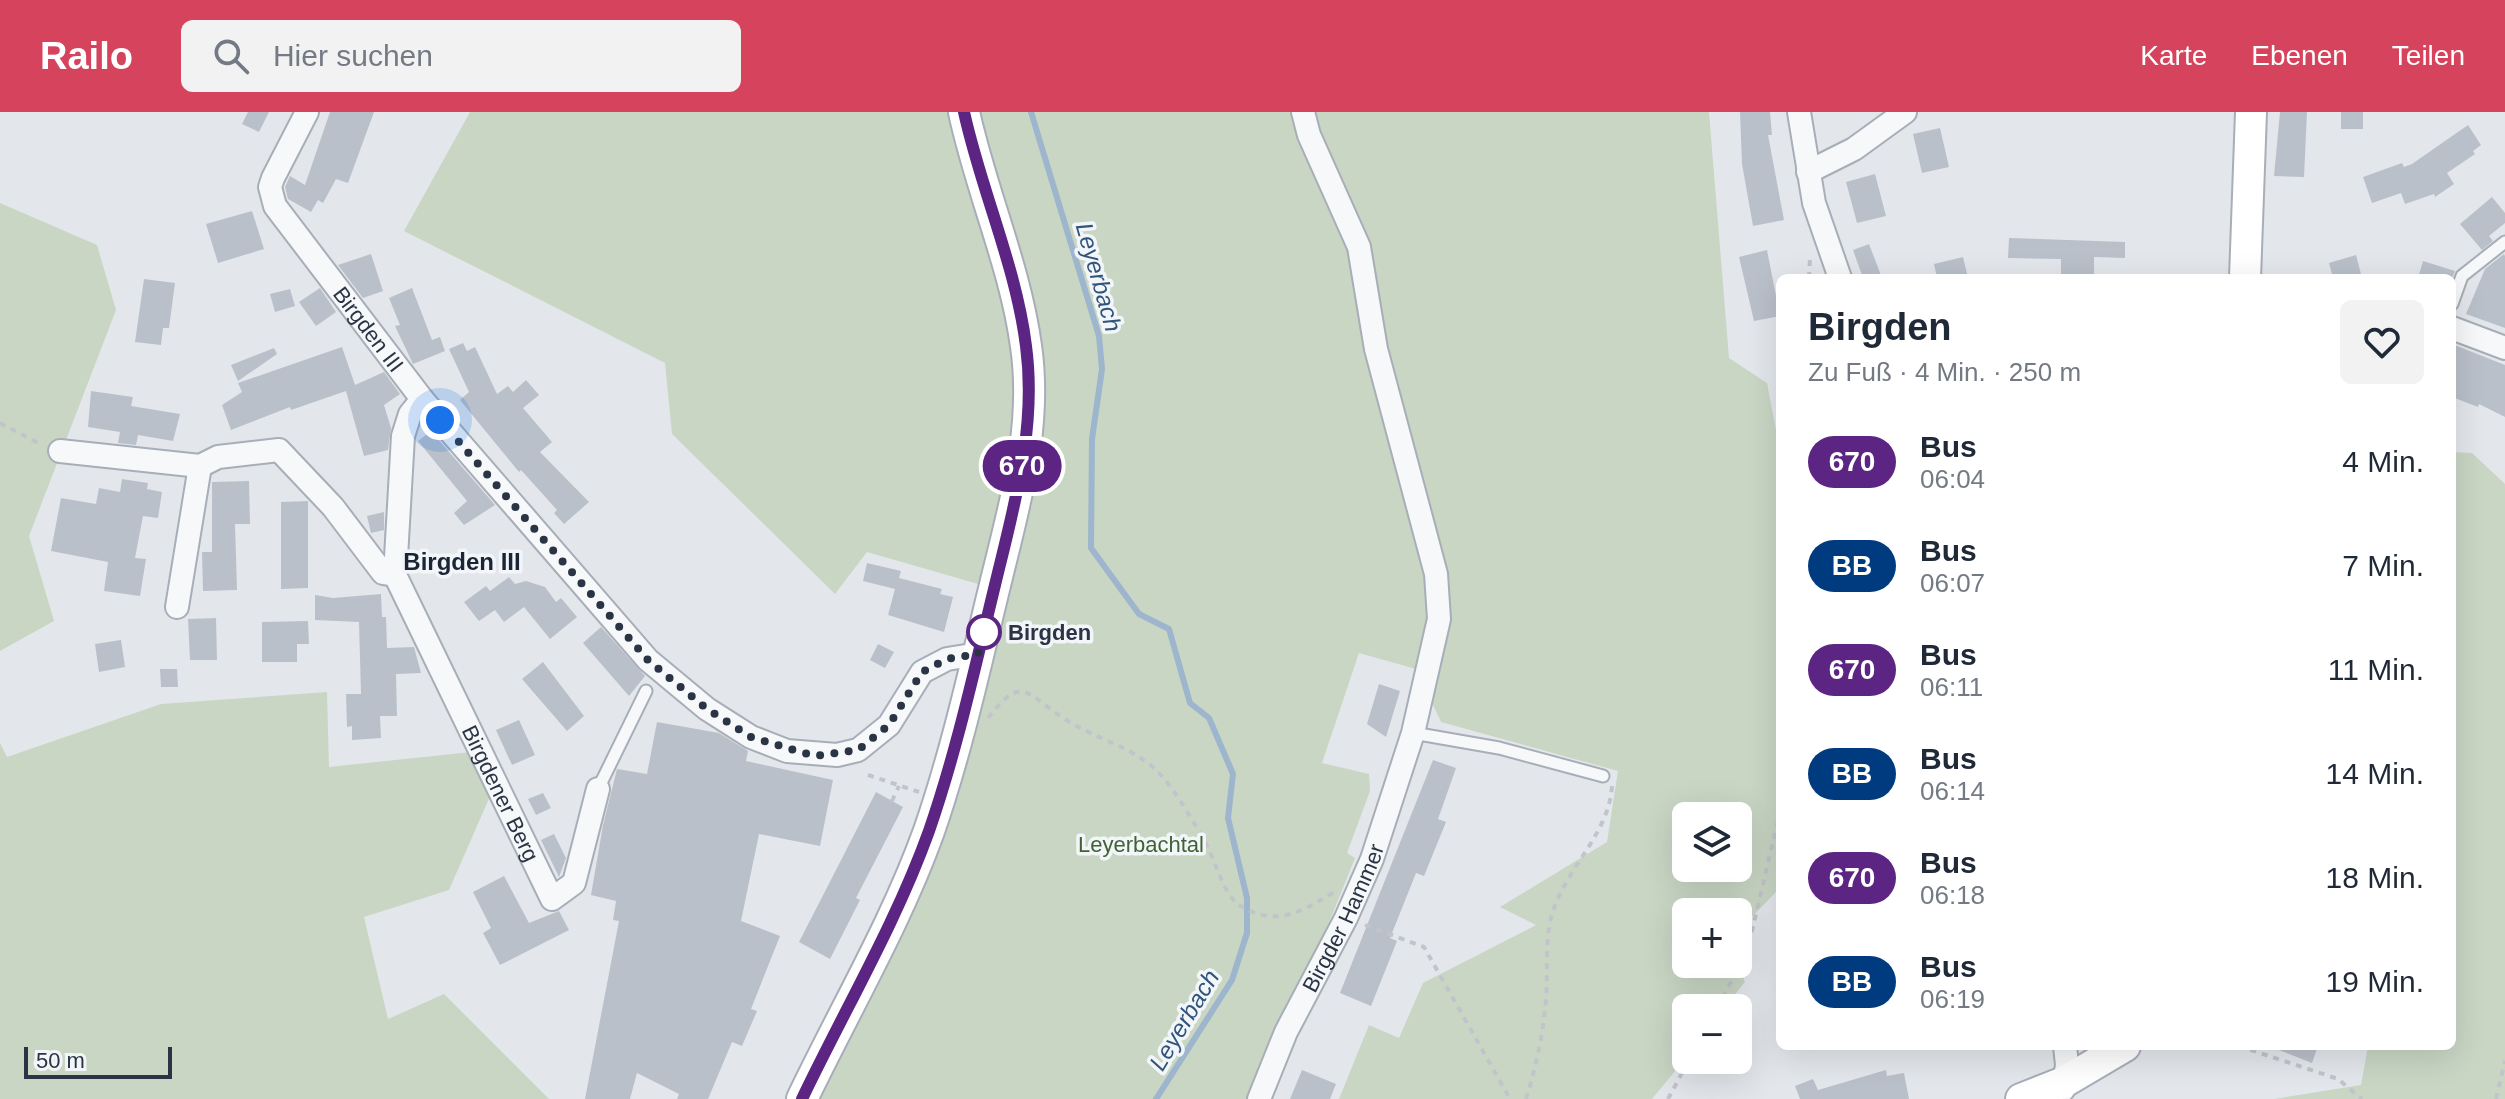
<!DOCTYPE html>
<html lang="de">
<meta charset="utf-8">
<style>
:root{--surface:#fff;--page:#f2f2f3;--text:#1f2937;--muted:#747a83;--accent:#d5445c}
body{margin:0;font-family:Arial,sans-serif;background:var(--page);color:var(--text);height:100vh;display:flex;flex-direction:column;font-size:30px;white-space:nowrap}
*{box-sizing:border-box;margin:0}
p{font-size:26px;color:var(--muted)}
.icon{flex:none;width:44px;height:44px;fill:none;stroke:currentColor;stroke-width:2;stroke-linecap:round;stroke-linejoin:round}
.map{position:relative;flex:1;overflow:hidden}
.drawer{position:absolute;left:1776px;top:162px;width:680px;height:776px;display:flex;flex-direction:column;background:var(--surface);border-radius:12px;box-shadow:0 8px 32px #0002}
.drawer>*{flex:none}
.badge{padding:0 16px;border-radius:26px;font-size:28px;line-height:52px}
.fabs{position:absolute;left:1672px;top:690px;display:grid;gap:16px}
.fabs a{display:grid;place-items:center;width:80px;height:80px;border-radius:12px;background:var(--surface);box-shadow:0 8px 32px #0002;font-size:40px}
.scale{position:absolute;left:24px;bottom:20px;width:148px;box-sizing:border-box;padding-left:8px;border:4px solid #2a3445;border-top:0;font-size:22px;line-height:28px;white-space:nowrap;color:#2a3445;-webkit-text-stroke:6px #f3f6f9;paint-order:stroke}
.you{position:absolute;width:40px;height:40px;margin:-20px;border:6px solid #fff;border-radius:50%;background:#1a73e8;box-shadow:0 0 0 12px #1a73e833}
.map>.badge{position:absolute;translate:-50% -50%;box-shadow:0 0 0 4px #fff}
.round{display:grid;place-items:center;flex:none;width:84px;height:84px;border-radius:12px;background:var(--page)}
.headline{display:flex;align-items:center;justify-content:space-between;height:136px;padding:0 32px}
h1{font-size:38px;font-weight:700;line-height:60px}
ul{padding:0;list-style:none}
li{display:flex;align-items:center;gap:24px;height:104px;padding:0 32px}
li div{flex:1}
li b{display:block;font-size:30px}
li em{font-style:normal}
li .badge{min-width:88px;font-weight:700;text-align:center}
header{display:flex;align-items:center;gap:48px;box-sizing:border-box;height:112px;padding:0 40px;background:var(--accent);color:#fff}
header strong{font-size:38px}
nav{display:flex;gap:44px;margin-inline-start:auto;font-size:28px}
.search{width:560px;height:72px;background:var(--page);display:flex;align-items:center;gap:20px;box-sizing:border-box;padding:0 28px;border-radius:12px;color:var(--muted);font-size:30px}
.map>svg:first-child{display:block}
.green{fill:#c9d6c4;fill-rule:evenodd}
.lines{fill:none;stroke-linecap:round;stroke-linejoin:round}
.stream{stroke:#9db5cd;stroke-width:6}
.building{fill:#bac0ca}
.lane-casing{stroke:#a8aeb7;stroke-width:15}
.street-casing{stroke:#a8aeb7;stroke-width:26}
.secondary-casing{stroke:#a8aeb7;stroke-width:34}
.path{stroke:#c1c5cb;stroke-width:4;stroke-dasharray:6 6;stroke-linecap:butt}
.lane{stroke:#f6f8fa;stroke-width:11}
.street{stroke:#f6f8fa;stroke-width:22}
.secondary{stroke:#fff;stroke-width:30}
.line-casing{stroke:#fff;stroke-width:18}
.line{stroke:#5c2483;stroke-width:12}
.walk{stroke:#2a3445;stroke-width:8;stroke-dasharray:0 14.4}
.stop-dot{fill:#fff;stroke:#5c2483;stroke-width:4}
.labels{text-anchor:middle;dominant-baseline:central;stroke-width:7;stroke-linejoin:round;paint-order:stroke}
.street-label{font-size:22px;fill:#2a3445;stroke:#f3f6f9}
.stop-label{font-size:22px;font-weight:bold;fill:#2a3445;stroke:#f3f6f9;text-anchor:start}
.park-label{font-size:22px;fill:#3f6236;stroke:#f3f6f9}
.water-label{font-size:24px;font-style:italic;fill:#31547c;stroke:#f3f6f9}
.neighbourhood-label{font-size:24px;font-weight:bold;fill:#1c2536;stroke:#f3f6f9}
</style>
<header>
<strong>Railo</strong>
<div class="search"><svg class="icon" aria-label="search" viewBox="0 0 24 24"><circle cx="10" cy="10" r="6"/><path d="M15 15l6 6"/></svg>Hier suchen</div>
<nav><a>Karte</a><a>Ebenen</a><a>Teilen</a></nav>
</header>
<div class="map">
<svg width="2505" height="987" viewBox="0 0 2505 987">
<rect width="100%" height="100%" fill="#e3e7ec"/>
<g class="green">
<path d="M470,0H1709L1729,246L1767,271L1780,339V776L1738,819V800H1686V852H1737L1745,870L1724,896H1686V946L1652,987H1339L1369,913L1399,926L1423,871L1536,813L1500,795L1607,730L1618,659L1441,610L1416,557L1359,541L1322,651L1369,662L1370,679L1347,741L1355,746L1258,987H810L1006,480L867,440L835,482L672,322L665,251L404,119ZM1686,704H1738V756H1686Z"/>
<path d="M0,91L97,133L116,198L29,424L54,509L0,539Z"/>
<path d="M2452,340L2472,341L2505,372V987H2274L2361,973L2368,934H2452Z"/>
<path d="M327,580L329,655L471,640L491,682L449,778L364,805L388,907L444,882L549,987H0V631L7,645L161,592Z"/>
</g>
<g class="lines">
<path class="stream" d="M1031,0L1099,224L1102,257L1092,327L1091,436L1139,502L1169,517L1190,591L1209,606L1233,662L1228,706L1247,786V821L1232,868L1156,987"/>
</g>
<g class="building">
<path d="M248,0H269L259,20L242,12Z"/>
<path d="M330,0H374L348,71L336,67L323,91L318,88L311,100L288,87L285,75L290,64L305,73Z"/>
<path d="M1740,0H1770L1772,23H1768L1784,108L1753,114L1742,52Z"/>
<path d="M2280,0H2307L2304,65L2274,64Z"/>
<rect x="2341" y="0" width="22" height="17"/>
<path d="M2468,13L2481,33L2473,39L2475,42L2447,61L2454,72L2435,85L2434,82L2405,92L2401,81L2372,91L2363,65L2402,51L2404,55L2412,52Z"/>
<path d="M1940,16L1949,55L1922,61L1913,22Z"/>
<path d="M1875,62L1886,104L1857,111L1846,70Z"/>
<path d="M2492,85L2505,101V111L2489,124L2493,129L2482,138L2460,112Z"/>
<path d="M252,99L264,137L218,151L206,112Z"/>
<path d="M2009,126L2125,130V146L2094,145V166H2061V147L2008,146Z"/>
<path d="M1869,132L1882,166H1863L1853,138Z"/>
<path d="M1767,138L1780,204L1754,209L1739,145Z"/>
<path d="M371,142L383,179L363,186L338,153Z"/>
<path d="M2504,142L2505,144V216L2466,202L2485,157Z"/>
<path d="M2356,143L2362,166H2333L2329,151Z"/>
<path d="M1963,145L1968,166H1937L1934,152Z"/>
<path d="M2423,149L2455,159L2452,166H2418Z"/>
<path d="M144,167L175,171L169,216H163L161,233L135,230Z"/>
<path d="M320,176L336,200L316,214L299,190Z"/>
<path d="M412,176L432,228L440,225L445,239L413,252L395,214L400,213L389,186Z"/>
<path d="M290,177L295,194L275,200L270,182Z"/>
<path d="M463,231L467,239L475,235L497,282L508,274L513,280L526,268L539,283L523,296L552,330L540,340L589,390L564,412L554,401L557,398L521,358L519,360L460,288L469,280L449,237Z"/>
<path d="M2452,232L2505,253V305L2479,292L2478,295L2452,285Z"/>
<path d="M342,235L355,273L384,260L400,282L384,293L391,316L388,338L364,344L346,279L291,298L290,295L231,318L222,293L242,280L238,271Z"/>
<path d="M274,236L277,242L238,269L231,253Z"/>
<path d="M91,279L133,285L131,294L180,302L173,329L138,323L136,333L118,331L120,320L88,315Z"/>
<path d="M431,319L495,393L464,413L454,401L467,389L418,329Z"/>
<path d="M122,367L148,371L147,377L162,380L158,406L143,404L135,446L146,447L140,484L104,479L108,450L51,439L61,386L96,392L99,376L120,380Z"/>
<path d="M249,369L250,412H235L237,478L203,479L202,440H212V370Z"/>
<path d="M308,389V476L281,477V390Z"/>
<path d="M384,400V418L371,421L367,404Z"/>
<path d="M867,451L901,459L899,466L942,477L940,482L953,485L944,520L888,503L895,477L863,469Z"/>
<path d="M509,465L515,472L526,469L545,475L556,490L561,486L577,505L550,527L524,495L504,510L495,498L479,509L464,490L486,474L490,479Z"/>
<path d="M381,482L382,505H386L387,536L414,535L421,561L396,562L397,604H380L381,626L352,628V614L347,615L346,582H361L359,510L315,508V483L333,486Z"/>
<path d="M216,506L217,548H190L188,507Z"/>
<path d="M308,509L309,532H297V550H262V510Z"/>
<path d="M601,515L645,564L629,584L583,531Z"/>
<path d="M121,528L125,555L99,560L95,532Z"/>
<path d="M878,532L894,540L885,556L870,548Z"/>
<path d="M543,550L584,604L567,619L522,567Z"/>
<path d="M160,557H177L178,575H161Z"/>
<path d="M1379,572L1400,579L1386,625L1367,612Z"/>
<path d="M519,608L535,643L512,653L496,618Z"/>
<path d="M657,610L719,621L748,639L746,649L833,668L820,734L759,722L741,809L780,824L751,897L757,899L742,934L732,930L708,987H677L679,982L637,961L630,987H585L619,809L613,808L616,789L591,783L603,713L617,657L647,662Z"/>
<path d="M1433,648L1456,656L1438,707L1446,710L1424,764L1416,761L1390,826L1397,829L1371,894L1340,881Z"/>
<path d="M876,680L903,695L856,786L860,788L830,847L799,830Z"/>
<path d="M543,681L551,696L536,703L528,687Z"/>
<path d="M554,722L566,746L559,765L541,728Z"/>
<path d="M504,764L529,811L559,799L569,818L500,853L483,821L491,816L473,780Z"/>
<path d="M2269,934H2318L2312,951Z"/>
<path d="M1302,958L1336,972L1330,987H1290Z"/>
<path d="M1886,958L1887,964L1904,961L1909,987H1800L1795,974L1813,967L1818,978Z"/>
</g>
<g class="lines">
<defs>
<g id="lane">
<path d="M2452,192L2462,164L2505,130"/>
<path d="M1413,621L1499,636L1603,664"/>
<path d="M598,677L646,579"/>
</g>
<g id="street">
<path id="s1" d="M307,0L273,66L270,75L275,94L422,287L648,548L707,597L751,625L787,639L837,643L858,638L889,613L922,560L947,547L978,542"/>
<path d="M1799,0L1814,91L1840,166"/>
<path d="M1808,60L1854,37L1905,0"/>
<path d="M2452,216L2505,236"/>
<path id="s2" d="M422,287L410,302L403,324L395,463L552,787L574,771L598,677"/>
<path d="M60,339L200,354L218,345L279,338L333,395L383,461L395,463"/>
<path d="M177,495L200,354"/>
<path d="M2063,978L2067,953L2065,934"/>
<path id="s3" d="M1259,987L1286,920L1346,806L1372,747L1413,621L1439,507L1436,462L1376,237L1359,135L1309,23L1303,0"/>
</g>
<g id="secondary">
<path d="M2245,166L2251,0"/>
<path d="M802,987C844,899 896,811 929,719C957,638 975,555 995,473C1014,394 1038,316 1026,234C1015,154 981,79 964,0"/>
<path d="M2021,987L2064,970L2125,934"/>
</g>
</defs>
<use href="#lane" class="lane-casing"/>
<use href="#street" class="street-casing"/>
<use href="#secondary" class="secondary-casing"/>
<g class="path">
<path d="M1809,166L1810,145"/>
<path d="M0,311L42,333"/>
<path d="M988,606C1024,560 1026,583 1065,607C1095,627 1135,635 1160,662C1177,681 1191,706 1204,728C1215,746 1222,781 1239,793C1276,816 1301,800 1334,780"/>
<path d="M1778,621L1780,626"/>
<path d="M868,663L919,680"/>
<path d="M892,689L899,674"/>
<path d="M1365,813L1424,835L1510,987"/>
<path d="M1717,896L1747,840L1780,700"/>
<path d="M2239,934L2338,967L2362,987"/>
<path d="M1526,987C1535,958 1542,928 1545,897C1549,867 1544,835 1551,806C1563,758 1609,724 1612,674"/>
<path d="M1668,987L1689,948"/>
<path d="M2496,987L2505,949"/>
</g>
<use href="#lane" class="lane"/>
<use href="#street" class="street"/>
<use href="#secondary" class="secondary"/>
</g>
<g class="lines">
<defs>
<path id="line" d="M802,987C844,899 896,811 929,719C957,638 975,555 995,473C1014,394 1037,316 1026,234C1016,154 981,78 964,0"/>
</defs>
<use href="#line" class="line-casing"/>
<use href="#line" class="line"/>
<path class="walk" d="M440,308L648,548L707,597L751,625L814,644L858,638L889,613L922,560L947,547L978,542L984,520"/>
</g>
<circle class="stop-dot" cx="984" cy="520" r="16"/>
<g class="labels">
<g class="street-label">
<text stroke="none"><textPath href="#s1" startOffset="258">Birgden III</textPath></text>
<text stroke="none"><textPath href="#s2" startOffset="424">Birgdener Berg</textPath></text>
<text stroke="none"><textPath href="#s3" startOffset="200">Birgder Hammer</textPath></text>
</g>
<g class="stop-label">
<text x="1008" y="520">Birgden</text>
</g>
<g class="park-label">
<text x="1141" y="732">Leyerbachtal</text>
</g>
<g class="water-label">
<text transform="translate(1099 165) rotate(74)">Leyerbach</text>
<text transform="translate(1184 908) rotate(-59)">Leyerbach</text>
</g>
<g class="neighbourhood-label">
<text x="462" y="449">Birgden III</text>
</g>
</g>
</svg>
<div class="fabs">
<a><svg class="icon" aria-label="layers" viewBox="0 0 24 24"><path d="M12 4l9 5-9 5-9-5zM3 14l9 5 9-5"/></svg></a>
<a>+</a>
<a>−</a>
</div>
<div class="scale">50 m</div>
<div class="you" style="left:440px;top:308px"></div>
<b class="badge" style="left:1022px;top:354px;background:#5c2483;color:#fff">670</b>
<section class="drawer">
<div class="headline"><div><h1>Birgden</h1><p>Zu Fuß · 4 Min. · 250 m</p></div><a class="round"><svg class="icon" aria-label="heart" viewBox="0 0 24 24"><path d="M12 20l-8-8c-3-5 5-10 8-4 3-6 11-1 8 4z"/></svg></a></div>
<ul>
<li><span class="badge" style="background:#5c2483;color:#fff">670</span><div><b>Bus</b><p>06:04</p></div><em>4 Min.</em></li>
<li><span class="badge" style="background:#003b80;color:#fff">BB</span><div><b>Bus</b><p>06:07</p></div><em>7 Min.</em></li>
<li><span class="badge" style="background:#5c2483;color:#fff">670</span><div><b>Bus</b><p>06:11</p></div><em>11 Min.</em></li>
<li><span class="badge" style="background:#003b80;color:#fff">BB</span><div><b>Bus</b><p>06:14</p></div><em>14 Min.</em></li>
<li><span class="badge" style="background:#5c2483;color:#fff">670</span><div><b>Bus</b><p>06:18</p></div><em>18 Min.</em></li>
<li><span class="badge" style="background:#003b80;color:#fff">BB</span><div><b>Bus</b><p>06:19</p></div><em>19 Min.</em></li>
</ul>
</section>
</div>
